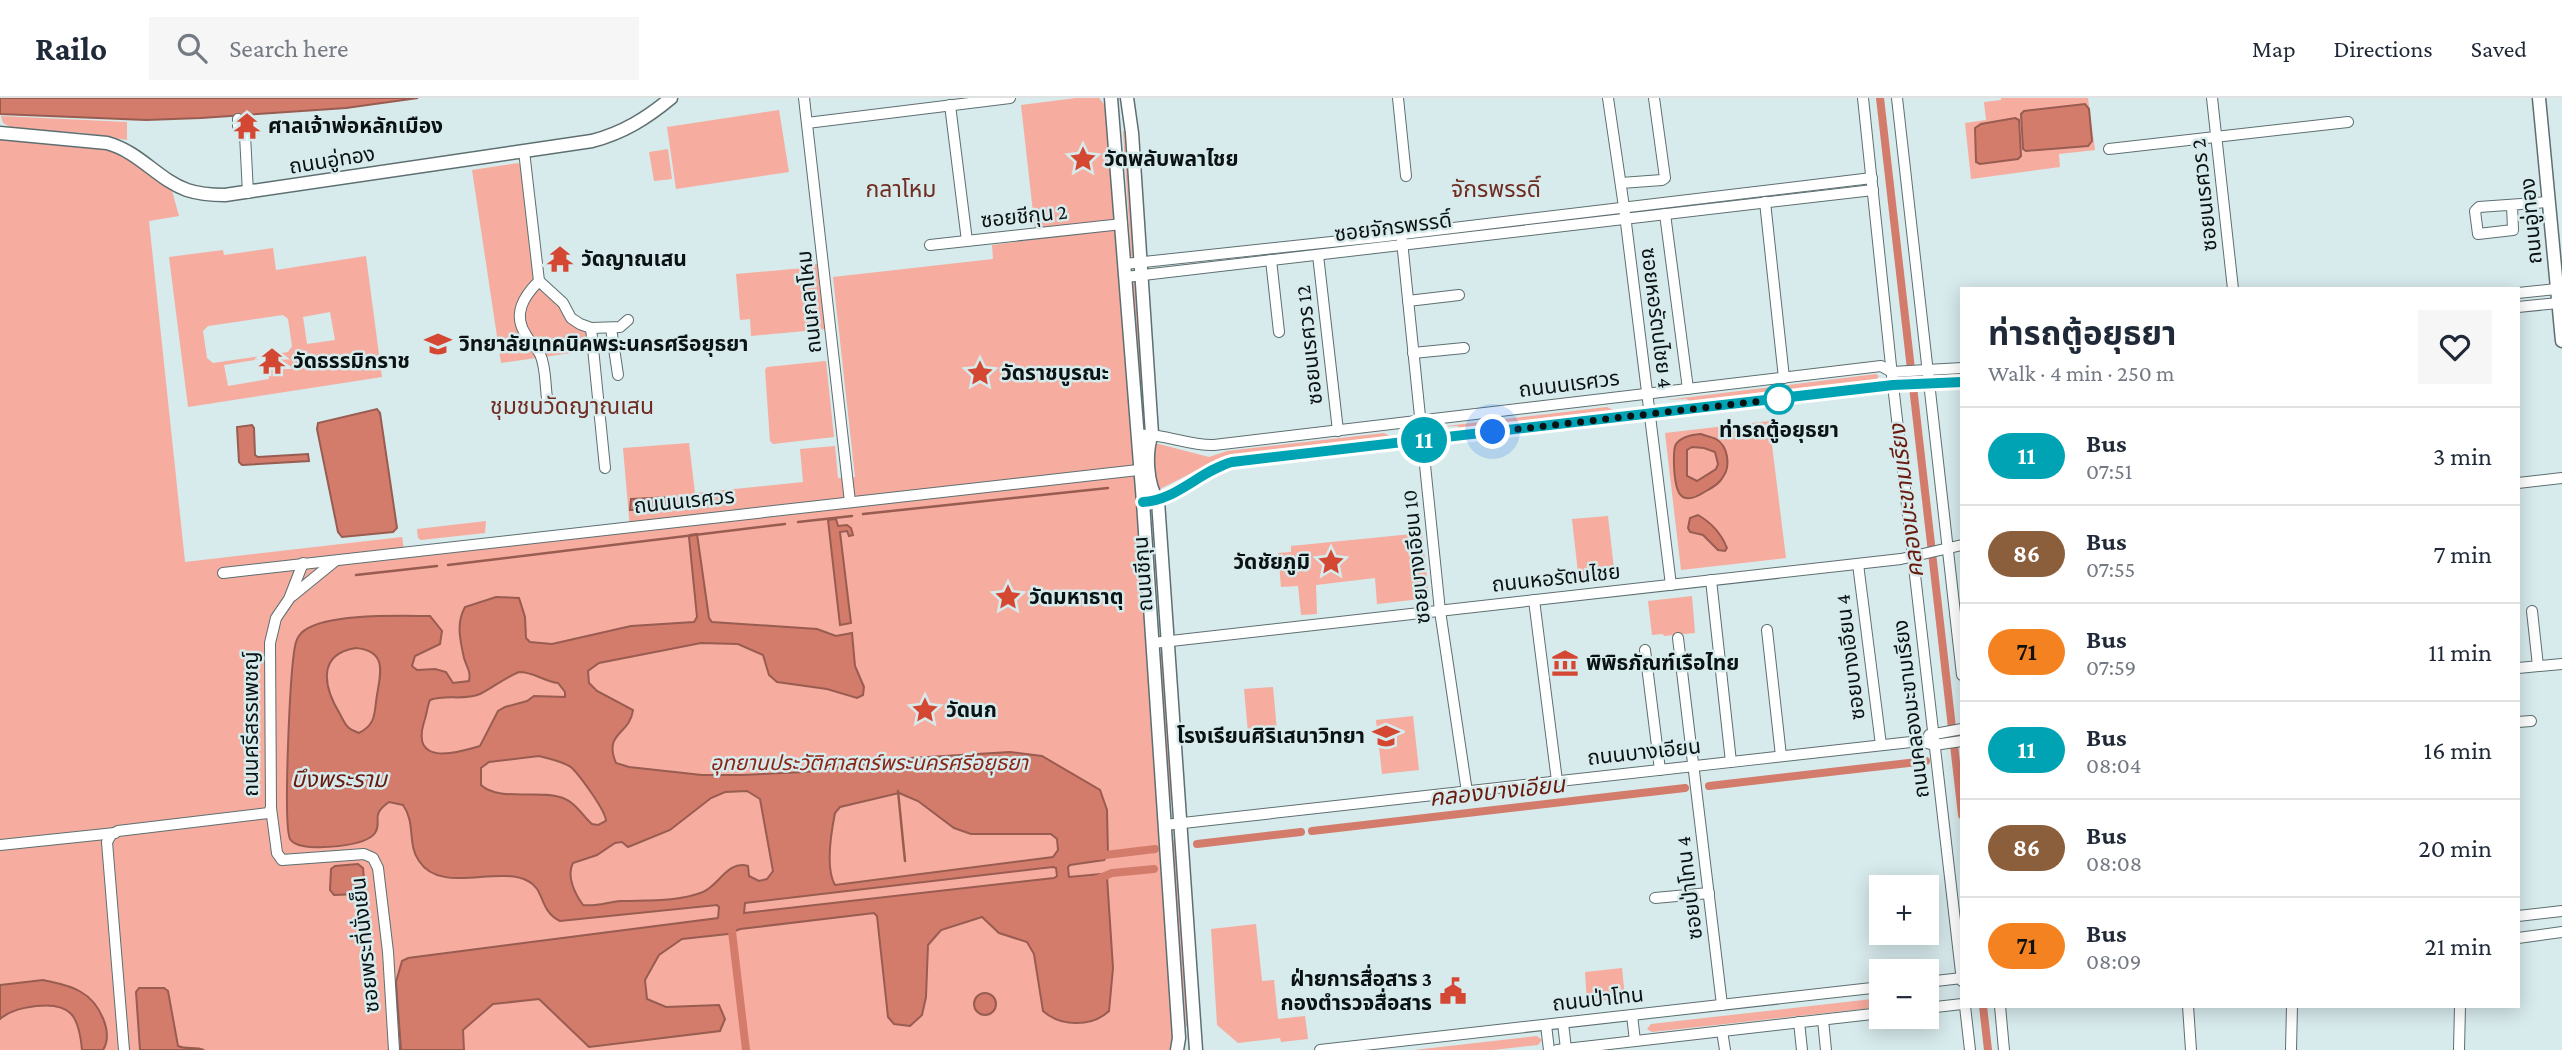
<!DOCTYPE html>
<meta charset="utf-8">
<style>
:root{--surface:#fff;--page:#f6f6f7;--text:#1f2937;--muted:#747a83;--line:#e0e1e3}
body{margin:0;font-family:"Crimson Pro","Noto Sans Thai",serif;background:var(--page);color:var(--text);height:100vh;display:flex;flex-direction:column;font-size:26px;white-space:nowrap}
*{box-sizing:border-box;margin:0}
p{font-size:23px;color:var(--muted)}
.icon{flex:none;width:38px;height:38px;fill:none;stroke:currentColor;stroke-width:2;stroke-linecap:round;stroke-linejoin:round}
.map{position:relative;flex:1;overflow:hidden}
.panel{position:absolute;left:1960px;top:189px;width:560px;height:721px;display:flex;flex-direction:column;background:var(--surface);border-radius:0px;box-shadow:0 4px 18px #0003}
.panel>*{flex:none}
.badge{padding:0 14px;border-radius:23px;font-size:24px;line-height:46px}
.fabs{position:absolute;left:1869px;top:777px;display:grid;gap:14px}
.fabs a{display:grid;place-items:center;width:70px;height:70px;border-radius:0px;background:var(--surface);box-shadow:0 4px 18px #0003;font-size:35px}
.you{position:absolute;width:35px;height:35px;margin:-18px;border:5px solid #fff;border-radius:50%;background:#1a73e8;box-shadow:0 0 0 10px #1a73e833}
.map>.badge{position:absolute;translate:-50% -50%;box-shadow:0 0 0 4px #fff}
.round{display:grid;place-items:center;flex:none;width:74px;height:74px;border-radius:0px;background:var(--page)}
.headline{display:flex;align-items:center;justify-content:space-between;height:119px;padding:0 28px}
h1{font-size:33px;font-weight:700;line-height:52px}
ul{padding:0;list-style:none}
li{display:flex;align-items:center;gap:21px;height:98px;padding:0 28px;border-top:2px solid var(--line)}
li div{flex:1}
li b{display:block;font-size:26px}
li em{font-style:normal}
li .badge{min-width:77px;font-weight:700;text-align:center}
header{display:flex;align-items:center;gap:42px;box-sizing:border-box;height:98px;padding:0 35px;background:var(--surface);border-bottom:2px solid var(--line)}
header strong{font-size:33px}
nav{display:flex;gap:38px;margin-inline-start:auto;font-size:24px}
.search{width:490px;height:63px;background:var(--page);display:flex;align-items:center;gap:18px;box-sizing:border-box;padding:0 24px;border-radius:0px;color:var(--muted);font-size:26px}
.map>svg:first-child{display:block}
.green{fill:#f6ac9e;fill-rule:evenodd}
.water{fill:#d47c6c;stroke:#985c51;stroke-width:2;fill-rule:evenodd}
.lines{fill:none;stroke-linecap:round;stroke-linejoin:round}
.stream{stroke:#985c51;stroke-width:2.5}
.canal{stroke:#d47c6c;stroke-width:8}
.minor-casing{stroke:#5e6f71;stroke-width:12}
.major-casing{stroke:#5e6f71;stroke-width:15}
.minor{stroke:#fff;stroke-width:10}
.major{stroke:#fff;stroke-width:12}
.line-casing{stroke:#fff;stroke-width:16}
.line{stroke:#00a3b4;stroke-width:10}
.walk{stroke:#0b1213;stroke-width:7;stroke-dasharray:0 12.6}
.stop-dot{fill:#fff;stroke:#00a3b4;stroke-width:3.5}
.labels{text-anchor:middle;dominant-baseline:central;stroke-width:5;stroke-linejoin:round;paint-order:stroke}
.poi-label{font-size:21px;font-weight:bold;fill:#0b1213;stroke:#d7eaec;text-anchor:start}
.street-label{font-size:21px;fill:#0b1213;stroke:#d7eaec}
.stop-label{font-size:21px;font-weight:bold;fill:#0b1213;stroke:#d7eaec}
.park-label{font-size:21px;font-style:italic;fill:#8b2315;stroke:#d7eaec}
.neighbourhood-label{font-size:23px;fill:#702c21;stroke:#d7eaec}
.water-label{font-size:23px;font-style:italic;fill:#691a0f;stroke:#d7eaec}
</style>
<header>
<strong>Railo</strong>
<div class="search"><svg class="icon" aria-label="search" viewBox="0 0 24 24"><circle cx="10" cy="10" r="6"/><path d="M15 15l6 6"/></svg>Search here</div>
<nav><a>Map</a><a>Directions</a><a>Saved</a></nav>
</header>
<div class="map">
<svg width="2562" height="952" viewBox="0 0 2562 952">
<rect width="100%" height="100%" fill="#d7eaec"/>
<g class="green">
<path d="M1076,0H1099L1108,11L1175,933L1170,952H0V39L102,48L126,57L171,89L179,118L149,123L185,464L402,439L405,457L630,431L623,350L689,345L695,395L803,384L800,351L835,348L838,380L855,379L833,179L993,161L992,147L1036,141L1021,7Z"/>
<path d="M2001,0H2088L2095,52L2059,56L2060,69L1971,81L1965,25L1986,22L1984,4L2001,2Z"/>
<path d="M779,12L789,74L676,91L667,29Z"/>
<path d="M1,18L127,24V42L84,35L12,30L3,25Z"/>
<path d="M1126,32L1135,159L1134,160L1131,158L1123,33Z"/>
<path d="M668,51L672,81L654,83L649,54Z"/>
<path d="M518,65L522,68L534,183C541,193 548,194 555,202C570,217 568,228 591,237L593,252L501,265L472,72Z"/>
<path d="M273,150L276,172L366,158L382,279L188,309L169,159L223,152L224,157ZM330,214L335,242L307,246L303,219ZM283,217L288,221L292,248L288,254L213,265L207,260L203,233L208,228ZM266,260L269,281L228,288L224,267Z"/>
<path d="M815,166H820L827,231L751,238L750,221L740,222L736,176L815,169Z"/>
<path d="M1133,184H1137L1144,284L1141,288L1143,325Z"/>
<path d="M826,263L834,339L773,346L770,343L765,272L767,269Z"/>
<path d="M1876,276L1879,278L1876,282L1692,304L1686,301L1666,302Z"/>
<path d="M1607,309L1613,312L1631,311L1463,331L1457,328L1438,329Z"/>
<path d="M1769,323L1786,460L1681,472L1665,335Z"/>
<path d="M1384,335L1390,338L1408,337L1221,360L1160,391L1154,389L1153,347L1155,345L1209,359L1227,353Z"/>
<path d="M1608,418L1615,480L1579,484L1572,421Z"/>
<path d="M486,423L485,435L421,442L418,440L417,431Z"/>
<path d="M1422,435L1429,500L1377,506L1375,480L1316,487L1317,516L1301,517L1298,488L1281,489L1278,455L1291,454V448Z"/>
<path d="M1692,498L1695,535L1664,538L1663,536L1652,537L1648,503Z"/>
<path d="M1160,556L1163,557L1173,701L1170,702Z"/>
<path d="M1273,589L1278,644L1249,646L1244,591Z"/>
<path d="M1413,618L1419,672L1382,676L1376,622Z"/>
<path d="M1175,741L1189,928L1186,929L1172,742Z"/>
<path d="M1256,826L1262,883L1274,882L1278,921L1305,918L1308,941L1281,944L1280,940L1238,945L1217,927L1211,831Z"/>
<path d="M1622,870L1625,900L1587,904L1585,874Z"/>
<path d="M1881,900V909L1652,934L1647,931L1651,926Z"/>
<path d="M1537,938L1542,942L1538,947L1493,952H1414Z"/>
</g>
<g class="water">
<path d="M0,0H418L346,10L201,20L146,22L0,16Z"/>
<path d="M2085,6L2089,11L2092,43L2088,48L2026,53L2023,51L2021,16L2024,13Z"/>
<path d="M2015,20L2019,22L2021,58L2018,61L1980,66L1976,64L1975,30L1981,26Z"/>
<path d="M377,311L380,315L397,430L393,434L342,439L338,434L317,331L318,325Z"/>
<path d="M252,327L254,330L255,357L258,359L308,356L309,363L242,367L239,364L237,329Z"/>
<path d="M1701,336C1705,338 1712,339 1716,341C1728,348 1731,368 1723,379C1719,386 1713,389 1706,393C1678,412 1675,391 1674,367C1674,361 1673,352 1676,346C1682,338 1692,337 1701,336ZM1692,349L1704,350L1715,354L1718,366L1716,371L1697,383L1687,378V352Z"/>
<path d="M674,399L676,401V408L672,411L630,412L631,401Z"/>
<path d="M1698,417C1712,425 1721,435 1727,450L1725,453L1718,452L1703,437L1690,434L1688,430L1690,420Z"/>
<path d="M836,421L838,428L847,427L851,430L853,437L849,438L847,433L840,434L851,525L840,527L828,422Z"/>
<path d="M697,436L709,520L712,524L817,531L836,538L852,535L855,568L864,589L863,597L857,600L827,591L777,584L769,577L763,557L738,546L701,545L599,565L588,573L589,585L597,593L633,612C630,637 603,634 616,665L629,669L702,677H742L805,674L911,660L1010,654L1042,658L1100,692L1107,712L1108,757L1104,762L1070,767L1068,769L1069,779L1101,776L1107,779L1113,870L1109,913C1092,929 1061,929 1043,913L1034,856L1027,844L999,835L982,819L941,832L928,847L926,899L922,917L910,928L894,926L888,919L877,818L874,815L740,831L728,836L682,841L659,857L645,882L647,901L666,909L719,907L725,921L720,933L589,949L539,901L493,906L463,932L464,952H401L396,884L402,863L408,860L718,820L719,809L717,807L560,823C539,813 545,791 528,783C497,767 441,797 419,763C407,746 416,725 403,707L389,704C369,718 383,723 375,735C365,749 313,752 299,747C296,746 292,744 290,741C283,726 290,565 296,544C297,540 301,534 305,532C329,515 400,518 430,518L442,533L440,546L415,558L412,568L417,572L435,571L446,574L453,585L469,583C471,573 467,570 464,560C460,542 456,525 465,509L496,499L519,500L525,519L526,540L530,544L552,546L631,528L694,524L697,519L689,439L690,437ZM356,550C387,553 381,574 377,597C374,614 377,626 359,635C356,633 352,633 349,630C345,627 342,620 340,616C324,590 316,556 356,550ZM519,574C534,574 543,583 558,585L565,594V599L534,598L527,603L505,609L498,613L480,648C454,656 411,667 424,624C427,616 427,609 430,602C446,596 464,603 480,596C494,589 504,580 519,574ZM539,658C550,661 563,663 572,670C580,678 606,713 606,723L598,727L592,726C582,717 576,705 563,700C540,691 499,704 481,687V670L489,664ZM747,693L760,701L773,773L767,781L759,783L749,778L748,768C728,762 719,787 703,794C678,804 647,802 621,803C607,804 597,809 583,807C575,796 566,778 573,765L597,757L615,745L622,744L628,749L670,732L711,700L725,694ZM899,695L918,703L954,730L971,736H1051L1057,741L1058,752L1053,759L835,787C825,770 831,735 835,715L840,709ZM1053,769L1056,770L1057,778L1054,780L744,815L745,805Z"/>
<path d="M358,766L363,770L365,792L361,796L334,797L330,792L331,771L335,768Z"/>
<path d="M43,882C56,885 70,887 81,894C99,904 114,934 103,952H82C79,918 71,904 36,908C22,910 11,912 0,921V887Z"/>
<path d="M139,890H164L168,893L178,948C187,952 195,948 204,952H140L136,894Z"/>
<circle cx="985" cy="906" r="11"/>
</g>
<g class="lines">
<g class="stream">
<path d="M863,416L1108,390"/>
<path d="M798,424L852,418"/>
<path d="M448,467L785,426"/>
<path d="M356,477L437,468"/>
<path d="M898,693L905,763"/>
</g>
<g class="canal">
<path d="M1880,0L1962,717"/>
<path d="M1709,688L1926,663"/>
<path d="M1312,733L1685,690"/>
<path d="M1197,746L1301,734"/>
<path d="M1097,758L1155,751"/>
<path d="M1095,782L1112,775L1154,771"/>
<path d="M731,825L746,952"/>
<path d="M1983,908L1988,952"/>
</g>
<defs>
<g id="minor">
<path d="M804,0L850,404"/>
<path d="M1398,0L1406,78"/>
<path d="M1608,0L1624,109L1671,487"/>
<path d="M1863,0L1893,287L1962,883"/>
<path d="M1897,0L1962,577"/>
<path d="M2212,0L2233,191"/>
<path d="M950,7L967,143"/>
<path d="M238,21V28L245,37L248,95"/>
<path d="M807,25L1010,0"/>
<path d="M2109,51L2348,24"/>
<path d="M524,53L539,183L563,205L571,220L580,226L591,230L620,229L628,222"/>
<path d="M1621,85L1662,82L1665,80L1654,0"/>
<path d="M1765,104L1784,280"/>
<path d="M2512,107L2513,132L2478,136L2475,113L2479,109L2548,104"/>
<path d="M1665,116L1688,291"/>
<path d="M1402,143L1440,513L1467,694"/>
<path d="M930,147L1122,126"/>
<path d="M1318,157L1338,333"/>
<path d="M1271,162L1279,234"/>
<path d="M1125,166L1378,139L1872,80"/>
<path d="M1126,179L1873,92"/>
<path d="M539,183C524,198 512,216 526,237C530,244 536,249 540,256C546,269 545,286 547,300"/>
<path d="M2518,195L2556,191"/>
<path d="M1408,203L1459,197"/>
<path d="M2518,209L2558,205"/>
<path d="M591,230L605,370"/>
<path d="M611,230L618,277"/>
<path d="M1413,255L1464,250"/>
<path d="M1138,337C1164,335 1188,348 1214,347L1881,268L1892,274L1962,270"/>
<path d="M2518,385L2562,380"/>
<path d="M1143,404C1175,402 1201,373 1232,364L1893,287L1962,284"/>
<path d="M1858,466L1881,647"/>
<path d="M223,475L1147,371"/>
<path d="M1711,482L1731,664"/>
<path d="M292,498L335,463"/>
<path d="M1534,502L1557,683"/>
<path d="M2532,513L2538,568"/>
<path d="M1767,532L1781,658"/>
<path d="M1678,540L1722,907"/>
<path d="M1153,545L1901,461L1962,447"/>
<path d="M1645,552L1660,672"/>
<path d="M2518,570L2562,566"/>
<path d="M2518,624L2531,623"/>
<path d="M1929,637L1962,631"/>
<path d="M271,710L277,755L282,762L364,756L373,760L378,770L388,854L394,952"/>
<path d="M1165,727L1920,643L1934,647L1962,643"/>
<path d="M0,747L115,735"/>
<path d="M1655,800L1709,795"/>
<path d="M2518,818L2562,813"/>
<path d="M2518,840L2562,834"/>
<path d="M1927,884L1962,880"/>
<path d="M1965,908L1970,952"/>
<path d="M2000,908L2004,952"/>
<path d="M2188,908L2191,952"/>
<path d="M1927,910L1962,906"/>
<path d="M1632,917L1635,943"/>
<path d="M1823,922L1826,952"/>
<path d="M1799,924L1802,952"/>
<path d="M1563,925L1566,951"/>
<path d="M1546,927L1549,952"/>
<path d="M1722,933L1725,952"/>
<path d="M124,952L107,744L111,737L118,733L268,715L271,710L270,545L276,520L289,501L303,465"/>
<path d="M1320,952L1881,889"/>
<path d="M1557,952L1881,915"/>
<path d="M2291,952L2292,908"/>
<path d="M2459,952L2460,908"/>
</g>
<g id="major">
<path d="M1111,0L1143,404L1179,940L1177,952"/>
<path d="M1127,0L1132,35L1152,336C1145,355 1147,387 1158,403L1196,952"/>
<path d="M2539,0L2562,243"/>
<path d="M0,35L107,45C140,54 157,81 187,92C199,96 212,97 225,97L592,43C623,35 647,20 671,0"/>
</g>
</defs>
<use href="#minor" class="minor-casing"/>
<use href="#major" class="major-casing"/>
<use href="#minor" class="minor"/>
<use href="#major" class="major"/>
</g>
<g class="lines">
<defs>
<path id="line" d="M1143,404C1175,403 1200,373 1232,364L1893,287L1962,284"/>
</defs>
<use href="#line" class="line-casing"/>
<use href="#line" class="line"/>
<path class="walk" d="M1493,334L1779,301"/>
</g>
<defs>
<symbol id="temple-bare" viewBox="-9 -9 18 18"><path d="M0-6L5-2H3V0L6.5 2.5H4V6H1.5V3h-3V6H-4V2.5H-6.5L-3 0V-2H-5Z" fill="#d34733" stroke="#d7eaec" stroke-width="2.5" paint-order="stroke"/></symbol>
<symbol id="sight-bare" viewBox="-9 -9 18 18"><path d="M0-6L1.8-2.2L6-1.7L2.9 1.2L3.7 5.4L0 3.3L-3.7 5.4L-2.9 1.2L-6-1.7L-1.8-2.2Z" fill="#d34733" stroke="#d7eaec" stroke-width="2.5" paint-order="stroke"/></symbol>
<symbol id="university-bare" viewBox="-9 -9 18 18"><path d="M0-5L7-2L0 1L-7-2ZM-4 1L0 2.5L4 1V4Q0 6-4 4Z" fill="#d34733" stroke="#d7eaec" stroke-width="2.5" paint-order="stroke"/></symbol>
<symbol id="museum-bare" viewBox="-9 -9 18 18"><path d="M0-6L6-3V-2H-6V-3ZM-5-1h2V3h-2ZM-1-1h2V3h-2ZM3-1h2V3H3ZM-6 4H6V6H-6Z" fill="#d34733" stroke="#d7eaec" stroke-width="2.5" paint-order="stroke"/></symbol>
<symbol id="school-bare" viewBox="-9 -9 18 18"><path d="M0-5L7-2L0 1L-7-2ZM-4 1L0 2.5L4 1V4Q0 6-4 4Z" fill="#d34733" stroke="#d7eaec" stroke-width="2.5" paint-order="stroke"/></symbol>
<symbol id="civic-bare" viewBox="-9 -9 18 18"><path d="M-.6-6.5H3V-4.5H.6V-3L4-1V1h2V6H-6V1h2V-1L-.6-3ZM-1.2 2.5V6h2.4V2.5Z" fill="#d34733" stroke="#d7eaec" stroke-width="2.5" paint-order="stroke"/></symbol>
</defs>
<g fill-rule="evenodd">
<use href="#temple-bare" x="228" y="9" width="38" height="38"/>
<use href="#sight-bare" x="1064" y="42" width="38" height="38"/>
<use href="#temple-bare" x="541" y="142" width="38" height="38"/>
<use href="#university-bare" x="419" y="227" width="38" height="38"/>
<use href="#temple-bare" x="253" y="244" width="38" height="38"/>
<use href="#sight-bare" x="961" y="256" width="38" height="38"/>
<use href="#sight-bare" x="1312" y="445" width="38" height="38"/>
<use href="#sight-bare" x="989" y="480" width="38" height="38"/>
<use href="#museum-bare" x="1546" y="546" width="38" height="38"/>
<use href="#sight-bare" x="906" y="593" width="38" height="38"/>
<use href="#school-bare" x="1367" y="619" width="38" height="38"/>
<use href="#civic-bare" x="1434" y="874" width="38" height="38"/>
</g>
<circle class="stop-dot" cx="1779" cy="301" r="14"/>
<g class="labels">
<g class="poi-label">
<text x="268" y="28">ศาลเจ้าพ่อหลักเมือง</text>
<text x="1104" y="61">วัดพลับพลาไชย</text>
<text x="581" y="161">วัดญาณเสน</text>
<text x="459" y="246">วิทยาลัยเทคนิคพระนครศรีอยุธยา</text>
<text x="293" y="263">วัดธรรมิกราช</text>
<text x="1001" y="275">วัดราชบูรณะ</text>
<text x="1310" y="464" text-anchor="end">วัดชัยภูมิ</text>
<text x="1029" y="499">วัดมหาธาตุ</text>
<text x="1586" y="565">พิพิธภัณฑ์เรือไทย</text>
<text x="946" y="612">วัดนก</text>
<text x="1365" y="638" text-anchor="end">โรงเรียนศิริเสนาวิทยา</text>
<text x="1432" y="881" text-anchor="end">ฝ่ายการสื่อสาร 3<tspan x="1432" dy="24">กองตำรวจสื่อสาร</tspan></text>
</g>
<g class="street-label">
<text transform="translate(332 62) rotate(-9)">ถนนอู่ทอง</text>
<text transform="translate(2204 97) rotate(-96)">ซอยนเรศวร 2</text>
<text transform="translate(1024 118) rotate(-6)">ซอยชีกุน 2</text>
<text transform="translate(2531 123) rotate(-95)">ถนนอู่ทอง</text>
<text transform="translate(1393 129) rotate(-7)">ซอยจักรพรรดิ์</text>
<text transform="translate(809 204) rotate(-96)">ถนนกลาโหม</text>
<text transform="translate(1657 220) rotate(83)">ซอยหอรัตนไชย 4</text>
<text transform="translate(1309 247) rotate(-96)">ซอยนเรศวร 12</text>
<text transform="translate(1569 286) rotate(-7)">ถนนนเรศวร</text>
<text transform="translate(684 403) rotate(-6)">ถนนนเรศวร</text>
<text transform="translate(1416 459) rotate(-96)">ซอยบางเอียน 10</text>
<text transform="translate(1143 476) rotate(-94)">ถนนชีกุน</text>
<text transform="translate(1556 480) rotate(-6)">ถนนหอรัตนไชย</text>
<text transform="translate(1850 559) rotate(-97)">ซอยบางเอียน 4</text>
<text transform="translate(1911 611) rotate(-97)">ถนนคลองมะขามเรียง</text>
<text transform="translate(251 626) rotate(-90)">ถนนศรีสรรเพชญ์</text>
<text transform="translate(1644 654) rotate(-6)">ถนนบางเอียน</text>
<text transform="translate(1689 790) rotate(-97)">ซอยป่าโทน 4</text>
<text transform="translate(365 847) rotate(-96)">ซอยพระที่นั่งเย็น</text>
<text transform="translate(1598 901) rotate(-6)">ถนนป่าโทน</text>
</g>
<g class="stop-label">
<text x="1779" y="332">ท่ารถตู้อยุธยา</text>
</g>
<g class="park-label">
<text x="869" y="665">อุทยานประวัติศาสตร์พระนครศรีอยุธยา</text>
</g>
<g class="neighbourhood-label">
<text x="901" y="91">กลาโหม</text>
<text x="1496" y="91">จักรพรรดิ์</text>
<text x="572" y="308">ชุมชนวัดญาณเสน</text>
</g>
<g class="water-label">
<text transform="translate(1906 403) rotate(-97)">คลองมะขามเรียง</text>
<text x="339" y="681">บึงพระราม</text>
<text transform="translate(1497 693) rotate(-6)">คลองบางเอียน</text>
</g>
</g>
</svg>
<div class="fabs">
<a>+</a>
<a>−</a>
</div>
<div class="you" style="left:1493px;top:334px"></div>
<b class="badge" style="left:1424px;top:342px;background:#00a3b4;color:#fff">11</b>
<section class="panel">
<div class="headline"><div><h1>ท่ารถตู้อยุธยา</h1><p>Walk · 4 min · 250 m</p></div><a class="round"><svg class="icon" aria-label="heart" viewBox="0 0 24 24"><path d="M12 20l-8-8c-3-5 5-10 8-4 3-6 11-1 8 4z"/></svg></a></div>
<ul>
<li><span class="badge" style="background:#00a3b4;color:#fff">11</span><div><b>Bus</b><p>07:51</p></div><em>3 min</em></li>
<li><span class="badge" style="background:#8b5e3c;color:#fff">86</span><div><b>Bus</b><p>07:55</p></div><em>7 min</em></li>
<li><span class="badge" style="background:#f58220;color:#111">71</span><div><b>Bus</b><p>07:59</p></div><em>11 min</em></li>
<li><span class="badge" style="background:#00a3b4;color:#fff">11</span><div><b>Bus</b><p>08:04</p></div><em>16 min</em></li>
<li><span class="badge" style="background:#8b5e3c;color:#fff">86</span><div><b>Bus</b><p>08:08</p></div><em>20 min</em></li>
<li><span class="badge" style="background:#f58220;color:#111">71</span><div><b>Bus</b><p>08:09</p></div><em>21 min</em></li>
</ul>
</section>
</div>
